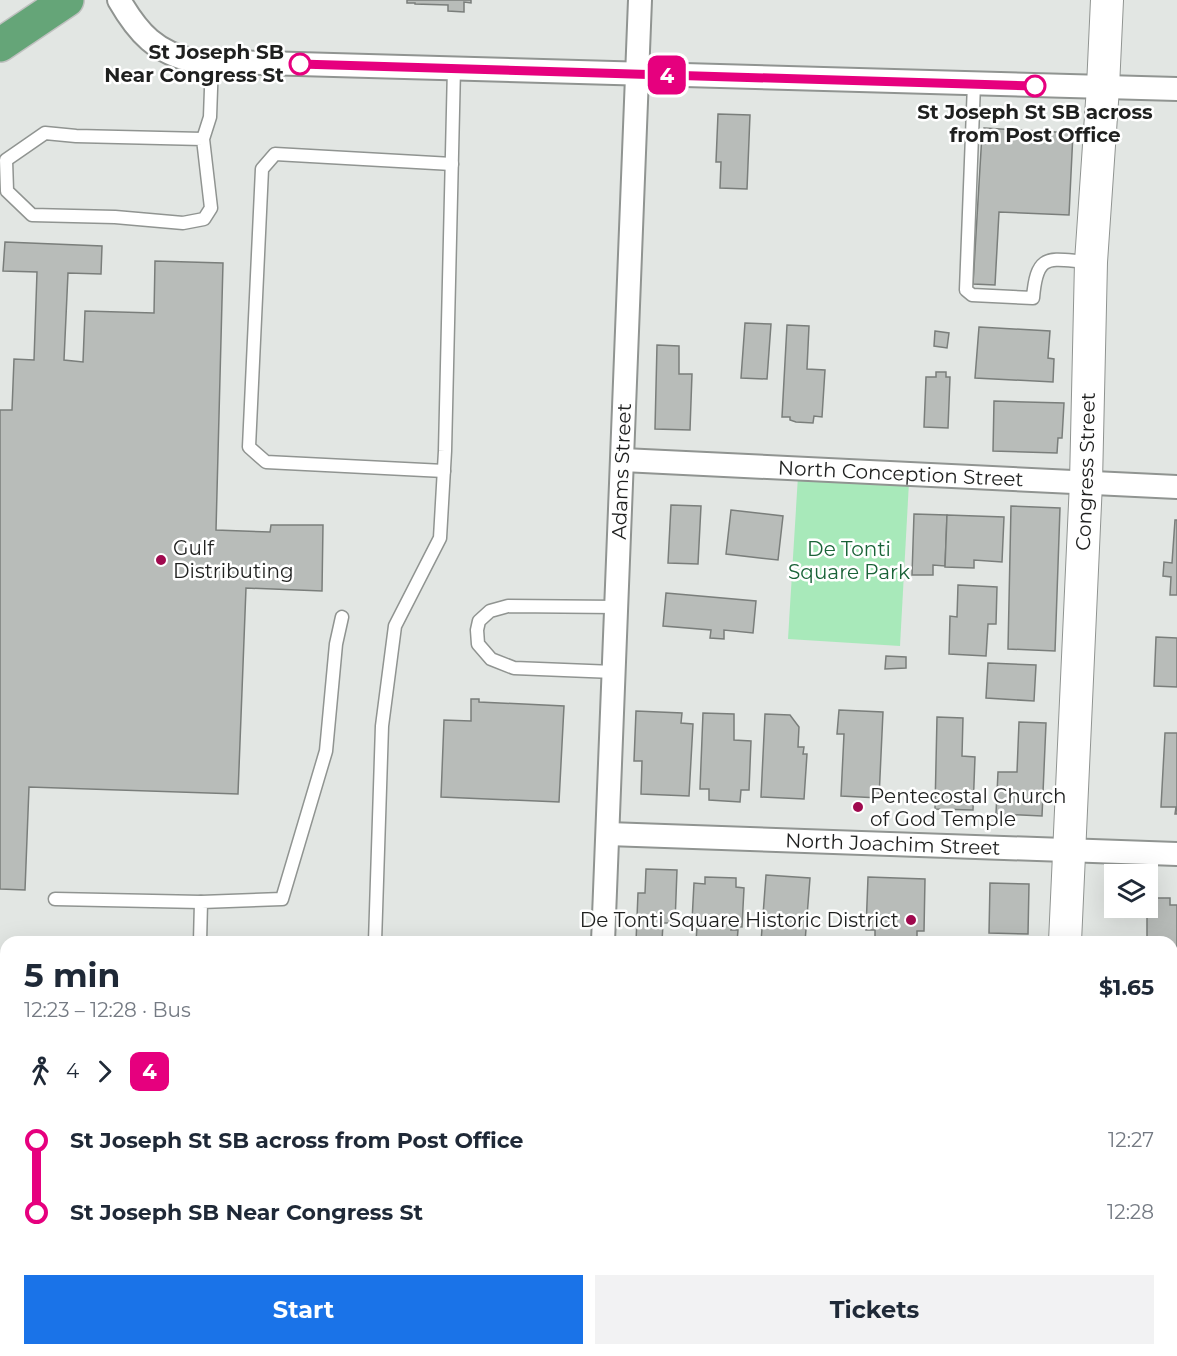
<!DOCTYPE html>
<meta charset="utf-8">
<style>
:root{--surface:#fff;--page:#f2f2f3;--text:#1f2937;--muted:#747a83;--accent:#1a73e8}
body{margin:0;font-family:Montserrat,sans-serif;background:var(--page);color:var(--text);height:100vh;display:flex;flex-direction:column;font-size:22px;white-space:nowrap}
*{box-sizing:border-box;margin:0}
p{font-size:20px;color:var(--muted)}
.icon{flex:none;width:33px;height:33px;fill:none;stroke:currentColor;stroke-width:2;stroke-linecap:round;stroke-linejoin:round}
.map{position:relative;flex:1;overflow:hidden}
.sheet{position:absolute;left:0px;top:936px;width:1178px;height:420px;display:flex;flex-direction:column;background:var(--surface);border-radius:18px 18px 0 0;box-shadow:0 6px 24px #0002}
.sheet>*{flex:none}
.badge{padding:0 12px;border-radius:9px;font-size:21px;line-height:39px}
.controls{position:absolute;left:1104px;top:864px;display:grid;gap:12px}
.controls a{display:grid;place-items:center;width:54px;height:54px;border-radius:0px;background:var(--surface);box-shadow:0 6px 24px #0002;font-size:30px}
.map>.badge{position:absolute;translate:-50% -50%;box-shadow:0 0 0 3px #fff}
.legs{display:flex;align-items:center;gap:9px;height:66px;padding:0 24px;font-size:20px}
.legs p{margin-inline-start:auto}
.headline{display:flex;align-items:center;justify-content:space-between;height:102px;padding:0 24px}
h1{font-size:33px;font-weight:700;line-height:45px}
.cta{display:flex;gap:12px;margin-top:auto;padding:12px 24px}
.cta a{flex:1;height:69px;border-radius:0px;background:var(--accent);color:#fff;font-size:24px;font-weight:700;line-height:69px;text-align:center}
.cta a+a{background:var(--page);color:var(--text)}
ul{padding:0 24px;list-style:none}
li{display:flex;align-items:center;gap:21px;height:72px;font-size:22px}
li i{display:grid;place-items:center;width:9px;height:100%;margin:0 8px;background:currentColor}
li i::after{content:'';width:15px;height:15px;margin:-8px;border:4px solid;border-radius:50%;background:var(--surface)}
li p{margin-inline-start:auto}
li:first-child i{background:linear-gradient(#0000 50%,currentColor 0)}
li:last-child i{background:linear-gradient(currentColor 50%,#0000 0)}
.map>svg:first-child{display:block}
.green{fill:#a8e9ba}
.building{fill:#b8bcb9;stroke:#7a7e7b;stroke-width:1.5}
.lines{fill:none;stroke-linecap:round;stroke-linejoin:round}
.lane-casing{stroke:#909491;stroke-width:15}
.street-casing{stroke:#909491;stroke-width:26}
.secondary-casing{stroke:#909491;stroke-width:34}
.highway-casing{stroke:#c0c1c0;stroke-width:36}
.lane{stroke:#fff;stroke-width:12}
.street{stroke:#fff;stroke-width:22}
.secondary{stroke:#fff;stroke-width:32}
.highway{stroke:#65a578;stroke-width:33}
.line-1-casing{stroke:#fff;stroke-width:14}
.line-1{stroke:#e6007e;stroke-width:9}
.stop-1-dot{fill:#fff;stroke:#e6007e;stroke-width:3}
.poi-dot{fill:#a0094e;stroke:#fff;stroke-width:2}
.labels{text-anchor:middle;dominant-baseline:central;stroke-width:5;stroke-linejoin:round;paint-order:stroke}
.stop-label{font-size:20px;font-weight:bold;fill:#1f201f;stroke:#fff;text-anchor:end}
.street-label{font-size:20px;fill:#1f201f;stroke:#fff}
.poi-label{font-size:20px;fill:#1f201f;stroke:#fff;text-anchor:start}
.park-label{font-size:20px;fill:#1a6338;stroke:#fff}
</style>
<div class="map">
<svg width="1177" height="1356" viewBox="0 0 1177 1356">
<rect width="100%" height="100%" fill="#e2e6e3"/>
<g class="green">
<path d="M798,476L909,482L900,646L788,639Z"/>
<path d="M0,1277H6V1350H546L545,1356H0Z"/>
</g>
<g class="building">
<path d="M407,0H471V3L464,2V12L448,11V5L415,4V3H407Z"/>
<path d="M718,114L750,115L747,189L720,188L721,162H716Z"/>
<path d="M984,128L1073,133L1069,215L999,212L995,285L973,284L982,134H984Z"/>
<path d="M5,242L102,246L101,274L68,273L64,360L83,362L85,311L154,313L155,261L223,263L216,530L270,532L271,525H323L322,591L246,588L238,794L29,787L25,890L0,889V410H12L14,359L34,360L37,272L3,271Z"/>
<path d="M745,323L771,324L767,379L741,378Z"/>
<path d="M787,325L809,326L807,369L825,370L822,417L814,416L813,423L796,422L790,420V417H782Z"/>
<path d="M979,327L1050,331L1048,358L1054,359L1053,382L975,378Z"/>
<path d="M935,331L949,333L947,348L934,346Z"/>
<path d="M657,345L679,346V374H692L690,430L655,429Z"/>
<path d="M936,372H946V377H950L948,428L924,427L926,377H936Z"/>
<path d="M994,401L1064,403L1062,438H1058L1057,453L993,451Z"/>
<path d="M671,505L701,506L698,564L668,563Z"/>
<path d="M1011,506L1060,508L1055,651L1008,649Z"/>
<path d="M731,510L783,516L778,560L726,554Z"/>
<path d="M914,514L947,515L945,566L933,565V575H912Z"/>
<path d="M947,515L1004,517L1002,562L974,560V568L945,567Z"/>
<path d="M1175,520H1177V595H1170L1171,577L1163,576L1164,562L1172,563Z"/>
<path d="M958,585L997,587L996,624H988L986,656L949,654L950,616L957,617Z"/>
<path d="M666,593L756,601L753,633L724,630V639L710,638L711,630L663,626Z"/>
<path d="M1156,637L1177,638V687L1154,686Z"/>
<path d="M886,656L906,657V668L885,669Z"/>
<path d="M988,663L1036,665L1034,701L986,698Z"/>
<path d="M471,699H479V702L564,706L559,802L441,797L444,720L471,721Z"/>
<path d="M839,710L883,712L879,798L841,796L844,734H837Z"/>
<path d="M636,711L682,713L681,723L693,724L689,796L641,794L642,761H634Z"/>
<path d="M703,713L734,714V740L751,741L749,790H741L740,802L709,800V789H700Z"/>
<path d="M765,714L790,715L799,727L798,747H804L803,754H807L804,799L761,797Z"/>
<path d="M937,717L963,718L962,756L975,757L973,810L935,809Z"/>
<path d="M1019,722L1046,723L1042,816L996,814L998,772H1017Z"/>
<path d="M1165,733H1177V814H1175L1176,807H1161Z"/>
<path d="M646,869L677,870L675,923H663L662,942H636L638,893H645Z"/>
<path d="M766,875L810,878L805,942H761Z"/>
<path d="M705,877L736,878V887L744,888L742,927L732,926L731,930H738L737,942H696L697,927H703L704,922L692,921L694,883L705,884Z"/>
<path d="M868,877L925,879L924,931H917V942H875V930H866Z"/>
<path d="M990,883L1029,884L1028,934L989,933Z"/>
<path d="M1157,898H1170V905H1177V956H1172V942H1147V915L1152,908L1157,906Z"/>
<rect x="768" y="1350" width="25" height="6"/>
<rect x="899" y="1350" width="23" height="6"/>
<path d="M954,1350H1022L1021,1356H954Z"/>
<path d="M1077,1350H1101V1356L1077,1355Z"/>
</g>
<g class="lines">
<defs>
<g id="lane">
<path d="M974,84L966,290L972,295L1033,298C1037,250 1050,260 1091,262"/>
<path d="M203,139L76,136L45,133L6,160L7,191L32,215L115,217L183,223L204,219L211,208L203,139L210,117L212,61"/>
<path d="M444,471L266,462L249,447L262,169L275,154L452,164"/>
<path d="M614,672L514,668L491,659L478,644L477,630L479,621L490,611L508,606L618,607"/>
<path d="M55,899L201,902"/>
<path d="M200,942L201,902L282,899L326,751L336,644L342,617"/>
<path d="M375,942L382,726L395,626L440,538L445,451L454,68"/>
<path d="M0,1213H6"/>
</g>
<g id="street">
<path d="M119,0C138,33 156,53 195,61L1177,89"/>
<path id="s1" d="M623,460L1177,487"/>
<path id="s2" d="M608,834L1177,854"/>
<path id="s3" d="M603,942L640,0"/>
<path d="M1172,1254H1177"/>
<path d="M586,1356L587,1350"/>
</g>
<g id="secondary">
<path id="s4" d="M1065,942L1086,482L1091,262L1103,87L1107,0"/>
<path d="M1048,1356V1350"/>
</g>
<path id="highway" d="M0,45L67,0"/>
</defs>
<use href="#lane" class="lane-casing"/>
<use href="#street" class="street-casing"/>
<use href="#secondary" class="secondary-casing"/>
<use href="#highway" class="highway-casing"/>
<use href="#lane" class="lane"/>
<use href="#street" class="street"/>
<use href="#secondary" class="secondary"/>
<use href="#highway" class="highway"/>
</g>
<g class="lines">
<defs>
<path id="line-1" d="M300,64L1035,86"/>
</defs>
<use href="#line-1" class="line-1-casing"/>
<use href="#line-1" class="line-1"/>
</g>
<g class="stop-1-dot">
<circle cx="300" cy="64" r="10"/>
<circle cx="1035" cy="86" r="10"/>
</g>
<g class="poi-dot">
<circle cx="161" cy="560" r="6"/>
<circle cx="858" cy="807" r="6"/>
<circle cx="911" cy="920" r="6"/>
</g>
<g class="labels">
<g class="stop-label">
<text x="284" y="52">St Joseph SB<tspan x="284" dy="23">Near Congress St</tspan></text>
<text x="1035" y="112" text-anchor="middle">St Joseph St SB across<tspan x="1035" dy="23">from Post Office</tspan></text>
</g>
<g class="street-label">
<text stroke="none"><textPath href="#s3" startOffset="471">Adams Street</textPath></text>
<text stroke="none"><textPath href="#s4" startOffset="471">Congress Street</textPath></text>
<text stroke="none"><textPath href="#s1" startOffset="278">North Conception Street</textPath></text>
<text stroke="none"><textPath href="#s2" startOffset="285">North Joachim Street</textPath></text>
</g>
<g class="poi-label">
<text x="173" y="548">Gulf<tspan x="173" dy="23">Distributing</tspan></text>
<text x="870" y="796">Pentecostal Church<tspan x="870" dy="23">of God Temple</tspan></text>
<text x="899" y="920" text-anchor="end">De Tonti Square Historic District</text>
</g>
<g class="park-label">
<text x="849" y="549">De Tonti<tspan x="849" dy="23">Square Park</tspan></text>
</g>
</g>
</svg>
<div class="controls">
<a><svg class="icon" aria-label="layers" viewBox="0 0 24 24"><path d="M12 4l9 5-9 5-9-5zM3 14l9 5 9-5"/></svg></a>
</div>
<b class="badge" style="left:667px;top:75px;background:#e6007e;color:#fff">4</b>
<section class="sheet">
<div class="headline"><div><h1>5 min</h1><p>12:23 – 12:28 · Bus</p></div><b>$1.65</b></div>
<div class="legs"><svg class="icon" aria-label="walk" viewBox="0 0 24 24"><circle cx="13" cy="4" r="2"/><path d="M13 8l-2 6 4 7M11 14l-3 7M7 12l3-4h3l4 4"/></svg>4<svg class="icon" aria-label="forward" viewBox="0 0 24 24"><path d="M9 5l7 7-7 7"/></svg><b class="badge" style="background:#e6007e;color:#fff">4</b></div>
<ul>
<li><i style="color:#e6007e"></i><b>St Joseph St SB across from Post Office</b><p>12:27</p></li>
<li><i style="color:#e6007e"></i><b>St Joseph SB Near Congress St</b><p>12:28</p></li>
</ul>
<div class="cta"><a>Start</a><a>Tickets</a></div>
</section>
</div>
